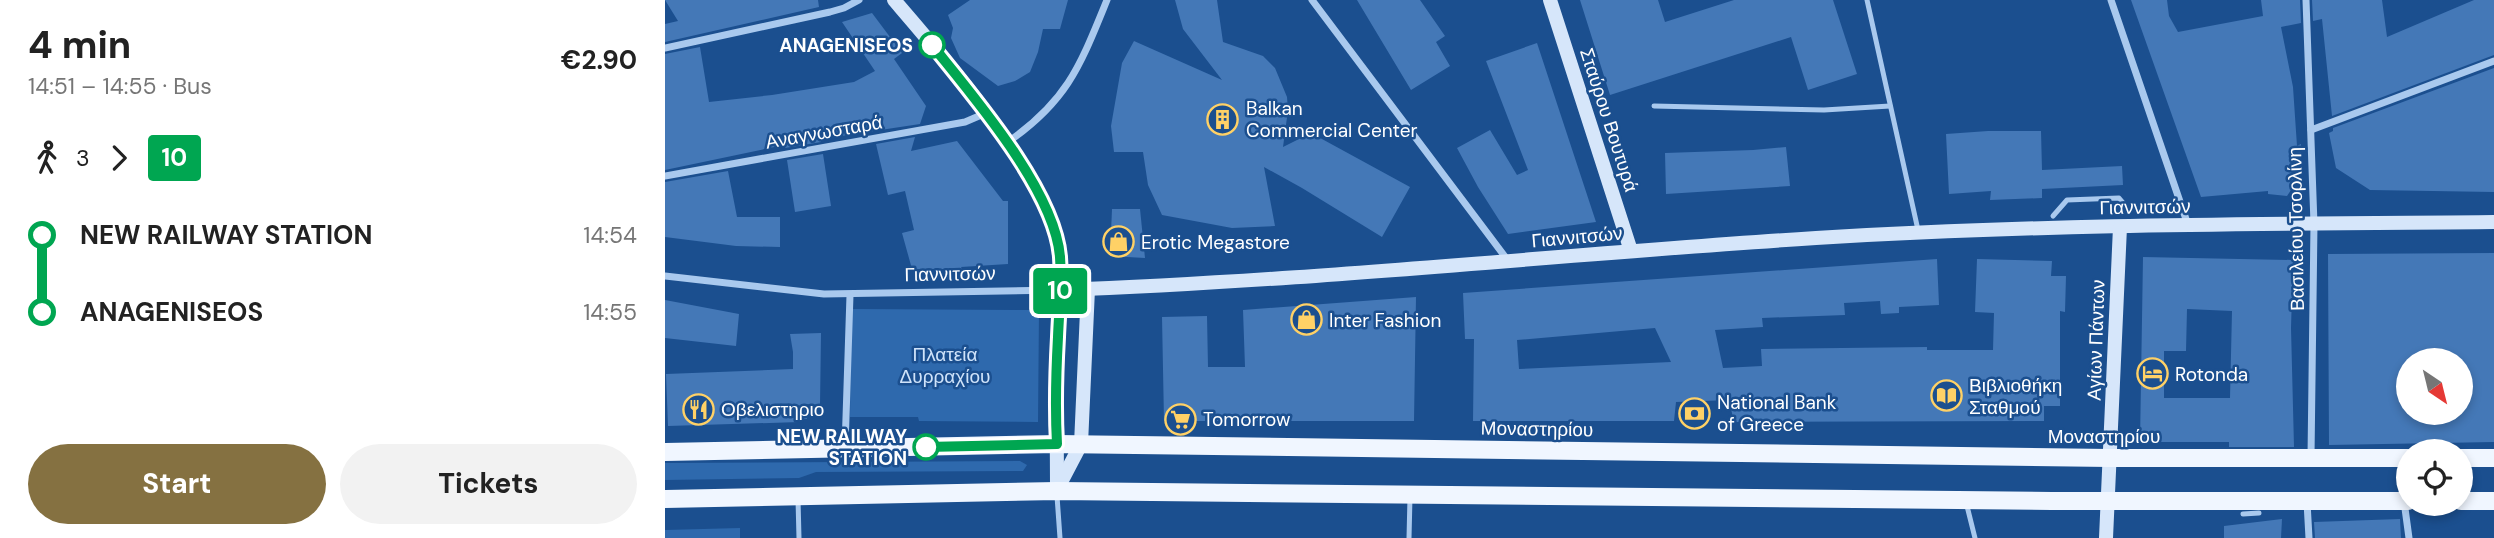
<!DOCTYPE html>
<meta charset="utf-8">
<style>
:root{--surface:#fff;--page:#f2f2f2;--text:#222;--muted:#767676;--accent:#857141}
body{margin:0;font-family:"DM Sans",sans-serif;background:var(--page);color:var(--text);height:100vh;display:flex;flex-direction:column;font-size:26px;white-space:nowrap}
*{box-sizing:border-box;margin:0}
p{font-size:23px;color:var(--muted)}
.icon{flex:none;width:38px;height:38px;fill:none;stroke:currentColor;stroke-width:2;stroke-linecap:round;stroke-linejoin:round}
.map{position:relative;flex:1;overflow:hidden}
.details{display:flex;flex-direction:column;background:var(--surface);width:665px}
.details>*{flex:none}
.badge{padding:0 14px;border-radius:5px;font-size:24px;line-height:46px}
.needle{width:46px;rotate:145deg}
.fabs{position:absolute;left:1731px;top:348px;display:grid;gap:14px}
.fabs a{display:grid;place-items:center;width:77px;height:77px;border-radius:50%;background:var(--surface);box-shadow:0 4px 10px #0003;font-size:35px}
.map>.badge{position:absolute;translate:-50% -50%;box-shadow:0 0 0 4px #fff}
.legs{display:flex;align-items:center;gap:10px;height:77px;padding:0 28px;font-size:23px}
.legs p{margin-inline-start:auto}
.headline{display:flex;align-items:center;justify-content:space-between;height:119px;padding:0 28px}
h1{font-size:38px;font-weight:700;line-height:52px}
.cta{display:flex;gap:14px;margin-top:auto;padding:14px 28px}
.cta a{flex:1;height:80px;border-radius:42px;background:var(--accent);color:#fff;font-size:28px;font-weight:700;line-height:80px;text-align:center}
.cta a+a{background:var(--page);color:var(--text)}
ul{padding:0 28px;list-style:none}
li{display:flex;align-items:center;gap:24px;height:77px;font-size:26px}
li i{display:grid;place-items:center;width:10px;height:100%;margin:0 9px;background:currentColor}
li i::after{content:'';width:18px;height:18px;margin:-9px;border:5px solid;border-radius:50%;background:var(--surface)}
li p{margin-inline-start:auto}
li:first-child i{background:linear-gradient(#0000 50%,currentColor 0)}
li:last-child i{background:linear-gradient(currentColor 50%,#0000 0)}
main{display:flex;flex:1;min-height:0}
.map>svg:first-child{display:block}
.green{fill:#2e69ad}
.building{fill:#4478b7;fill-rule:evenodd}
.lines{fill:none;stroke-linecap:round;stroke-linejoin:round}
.lane{stroke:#a9c9ee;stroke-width:5}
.street{stroke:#a9c9ee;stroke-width:7}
.secondary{stroke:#d6e6fa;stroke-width:14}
.primary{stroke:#f0f6ff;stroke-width:18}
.line-1-casing{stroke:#fff;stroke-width:16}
.line-1{stroke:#00a651;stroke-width:10}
.stop-1-dot{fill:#fff;stroke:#00a651;stroke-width:3.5}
.labels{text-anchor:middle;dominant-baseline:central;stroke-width:5;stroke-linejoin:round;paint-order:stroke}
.stop-label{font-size:19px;font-weight:bold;fill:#fff;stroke:#1b4f8f;text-anchor:end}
.poi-label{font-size:19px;fill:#fff;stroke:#1b4f8f;text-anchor:start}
.street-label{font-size:19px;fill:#fff;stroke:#1b4f8f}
.park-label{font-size:19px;fill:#cfe3fa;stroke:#1b4f8f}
</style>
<main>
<section class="details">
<div class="headline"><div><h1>4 min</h1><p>14:51 – 14:55 · Bus</p></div><b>€2.90</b></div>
<div class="legs"><svg class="icon" aria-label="walk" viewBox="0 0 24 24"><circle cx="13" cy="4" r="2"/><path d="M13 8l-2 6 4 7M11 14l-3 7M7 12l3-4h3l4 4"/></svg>3<svg class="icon" aria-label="forward" viewBox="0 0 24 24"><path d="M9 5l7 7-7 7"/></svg><b class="badge" style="background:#00a651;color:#fff">10</b></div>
<ul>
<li><i style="color:#00a651"></i><b>NEW RAILWAY STATION</b><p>14:54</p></li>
<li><i style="color:#00a651"></i><b>ANAGENISEOS</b><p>14:55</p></li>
</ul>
<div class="cta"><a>Start</a><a>Tickets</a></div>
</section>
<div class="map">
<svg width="1829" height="538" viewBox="0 0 1829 538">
<rect width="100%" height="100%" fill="#1b4f8f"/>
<g class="green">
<path d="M186,309L374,310L373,422L254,421L253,417H185Z"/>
<path d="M355,461L362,465L358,471L151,472L134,478L0,480V463Z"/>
<path d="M75,528V538H0V530Z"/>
</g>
<g class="building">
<path d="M0,0H153L154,7L0,42V24L13,21Z"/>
<path d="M305,0H403L395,29H378L373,52L365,72L350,81L333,86L295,58L286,38L288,28L283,15Z"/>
<path d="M510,0H552L558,42L598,56L610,68L622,97L623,110L618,147L646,133L745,187L717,237L637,188L599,167L610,226L567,228L497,215L483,185L478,152H449L446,126L457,63L469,41L557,80L518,29Z"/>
<path d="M692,0H755L780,36L771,42L785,66L746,90Z"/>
<path d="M915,0H993L1000,22L1069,0H1168L1192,74L1143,90L1126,37L945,95Z"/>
<path d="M1466,0H1502L1504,16L1513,32L1598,16L1596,0H1635L1636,23L1616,27L1628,87L1632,146L1636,144V175L1622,196L1603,194V191L1536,197Z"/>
<path d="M1647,0H1717L1722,37L1809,0H1829V55L1667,116L1657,19L1648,21Z"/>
<path d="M207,13L237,53L229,59L261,106L255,124L156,139V142L120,148L119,145L0,170V54L35,47L44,102L107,95L189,82L210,71L177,22Z"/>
<path d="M872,43L931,222L843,234L813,187L792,148L825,130L852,175L863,170L821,61Z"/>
<path d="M1829,68V192L1705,190L1671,168L1664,133L1668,131V128Z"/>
<path d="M1323,131H1376L1377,170L1457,166L1458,185L1377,189V198L1325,200L1326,191L1284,194L1281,134Z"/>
<path d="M250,137L246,151L292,141L338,201H343V264L296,267L297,269H247L237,233L249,230L240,191L223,195L211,144Z"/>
<path d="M1121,147L1125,186L1001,194L1000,153L1088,150Z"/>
<path d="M158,154L166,206L130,212L122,160Z"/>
<path d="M63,171L72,217H115V247L71,246L0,237V182Z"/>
<path d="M447,209H475L480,258L445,256Z"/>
<path d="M1829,253V442L1664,445L1663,254ZM1743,360H1796V413H1743Z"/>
<path d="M1478,257L1628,260L1626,328L1629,447H1564V442H1475ZM1522,309L1567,311L1565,398H1499V351H1521Z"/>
<path d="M1272,259L1274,305L1234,307V313L1216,314L1215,301L1179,303L1180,315L1097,318L1098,327L1050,330L1058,368L1097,366L1096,349L1262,347V350H1328L1329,313L1310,312L1312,259L1387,261L1386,276H1401L1400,312L1395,311V406H1379V421L1069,422L1064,400L1011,402L1009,421H808L809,339H800L798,293ZM990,328L1006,362L854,369L852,340Z"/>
<path d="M751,297L749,421H499L497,317L542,316L543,367H580L578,310Z"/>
<path d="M0,300L74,314L71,346L0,338Z"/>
<path d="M156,333L155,405L141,404L142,419H135V422L3,426L1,374L128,369V352L125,334Z"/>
<path d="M1617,519L1616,538H1559V526Z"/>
<path d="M1735,519L1736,538H1650L1649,522Z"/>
</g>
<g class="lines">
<g class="lane">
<path d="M1202,0L1253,230"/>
<path d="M989,106L1159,110L1225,106"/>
<path d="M1388,216L1402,200L1454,198L1464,210"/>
<path d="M392,496L395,538"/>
<path d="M133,499L134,538"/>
<path d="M1301,502L1310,538"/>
<path d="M1578,514L1594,513"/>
<path d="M744,538L745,497"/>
</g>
<g class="street">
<path d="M647,0L844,262"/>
<path d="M1446,0L1523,225"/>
<path d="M1641,0L1649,224L1646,457"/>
<path d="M0,48L165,12L179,8L194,0"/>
<path d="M1646,130L1829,61"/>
<path d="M343,142C403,100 415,66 442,0"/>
<path d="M0,176L300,122L321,113"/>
<path d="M0,276L159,294L395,290"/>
<path d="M180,448L185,295"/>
<path d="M1739,501L1744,538"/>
<path d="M1642,502L1644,538"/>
</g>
<g class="secondary">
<path d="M229,0C278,57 389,183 395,256C398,288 393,321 392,352C391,399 392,445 392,491"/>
<path d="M885,0L966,251"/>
<path d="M395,290C648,281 899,254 1151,238C1377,224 1603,224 1829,222"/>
<path d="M394,486L416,444L423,289"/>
<path d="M1441,538L1455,227"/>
</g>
<g class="primary">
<path d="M0,452L392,444L1445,458H1743"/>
<path d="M1796,458H1829"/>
<path d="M0,499L392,491L1387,501H1743"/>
<path d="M1796,501H1829"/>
</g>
</g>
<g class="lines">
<defs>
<path id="line-1" d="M261,447L392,444C390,408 391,373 393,337C394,311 397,283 395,257C390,191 308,96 267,45"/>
</defs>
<use href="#line-1" class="line-1-casing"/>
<use href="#line-1" class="line-1"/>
</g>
<defs>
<symbol id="building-ring" viewBox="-11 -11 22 22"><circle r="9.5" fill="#1b4f8f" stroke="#ffd166" stroke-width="1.5"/><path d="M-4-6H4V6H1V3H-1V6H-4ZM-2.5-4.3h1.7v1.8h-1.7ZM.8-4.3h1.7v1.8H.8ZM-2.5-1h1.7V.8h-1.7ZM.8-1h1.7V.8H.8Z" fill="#ffd166"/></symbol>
<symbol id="shop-ring" viewBox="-11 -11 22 22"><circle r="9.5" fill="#1b4f8f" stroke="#ffd166" stroke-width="1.5"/><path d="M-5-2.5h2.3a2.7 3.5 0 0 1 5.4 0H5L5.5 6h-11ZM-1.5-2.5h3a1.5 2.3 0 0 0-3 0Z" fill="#ffd166"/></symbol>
<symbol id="hotel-ring" viewBox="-11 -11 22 22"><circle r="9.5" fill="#1b4f8f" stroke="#ffd166" stroke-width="1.5"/><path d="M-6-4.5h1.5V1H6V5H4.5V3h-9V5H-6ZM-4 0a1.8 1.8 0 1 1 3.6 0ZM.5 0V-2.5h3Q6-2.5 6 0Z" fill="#ffd166"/></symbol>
<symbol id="library-ring" viewBox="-11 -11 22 22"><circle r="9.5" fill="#1b4f8f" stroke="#ffd166" stroke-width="1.5"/><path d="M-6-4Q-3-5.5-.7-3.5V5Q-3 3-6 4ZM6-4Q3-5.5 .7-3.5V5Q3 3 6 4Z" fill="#ffd166"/></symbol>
<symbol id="restaurant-ring" viewBox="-11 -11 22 22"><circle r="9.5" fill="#1b4f8f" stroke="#ffd166" stroke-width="1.5"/><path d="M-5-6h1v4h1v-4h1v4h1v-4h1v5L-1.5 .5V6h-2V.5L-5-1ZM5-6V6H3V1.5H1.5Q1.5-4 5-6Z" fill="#ffd166"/></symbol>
<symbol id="bank-ring" viewBox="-11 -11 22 22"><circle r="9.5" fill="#1b4f8f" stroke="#ffd166" stroke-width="1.5"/><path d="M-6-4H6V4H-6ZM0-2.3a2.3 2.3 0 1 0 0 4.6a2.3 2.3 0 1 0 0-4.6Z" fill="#ffd166"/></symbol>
<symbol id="supermarket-ring" viewBox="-11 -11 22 22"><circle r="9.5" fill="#1b4f8f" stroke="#ffd166" stroke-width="1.5"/><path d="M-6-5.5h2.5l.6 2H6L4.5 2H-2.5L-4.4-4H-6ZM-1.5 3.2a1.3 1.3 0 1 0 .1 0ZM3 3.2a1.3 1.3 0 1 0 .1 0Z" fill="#ffd166"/></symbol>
</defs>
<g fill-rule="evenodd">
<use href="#building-ring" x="540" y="102" width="35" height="35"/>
<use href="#shop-ring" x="436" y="224" width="35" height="35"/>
<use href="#shop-ring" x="624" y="302" width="35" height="35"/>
<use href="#hotel-ring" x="1470" y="356" width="35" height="35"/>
<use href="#library-ring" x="1264" y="378" width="35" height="35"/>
<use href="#restaurant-ring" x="16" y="392" width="35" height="35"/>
<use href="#bank-ring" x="1012" y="396" width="35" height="35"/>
<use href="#supermarket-ring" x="498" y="402" width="35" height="35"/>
</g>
<g class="stop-1-dot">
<circle cx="267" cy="45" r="12"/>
<circle cx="261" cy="447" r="12"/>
</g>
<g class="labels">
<g class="stop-label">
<text x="248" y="45">ANAGENISEOS</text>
<text x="242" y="436">NEW RAILWAY<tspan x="242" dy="22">STATION</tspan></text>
</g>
<g class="poi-label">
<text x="581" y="108">Balkan<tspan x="581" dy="22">Commercial Center</tspan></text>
<text x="476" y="242">Erotic Megastore</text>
<text x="664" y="320">Inter Fashion</text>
<text x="1510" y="374">Rotonda</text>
<text x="1304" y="385">Βιβλιοθήκη<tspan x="1304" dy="22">Σταθμού</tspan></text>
<text x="1052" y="402">National Bank<tspan x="1052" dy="22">of Greece</tspan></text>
<text x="56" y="409">Οβελιστηριο</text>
<text x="538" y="419">Tomorrow</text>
</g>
<g class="street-label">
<text transform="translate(944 120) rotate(72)">Σταύρου Βουτυρά</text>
<text transform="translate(159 132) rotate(-10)">Αναγνωσταρά</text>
<text transform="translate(1480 207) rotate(-1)">Γιαννιτσών</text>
<text transform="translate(1631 229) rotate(-91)">Βασιλείου Τσορλίνη</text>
<text transform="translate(912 237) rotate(-5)">Γιαννιτσών</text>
<text transform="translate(285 274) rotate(-1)">Γιαννιτσών</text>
<text transform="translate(1431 340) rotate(-88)">Αγίων Πάντων</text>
<text transform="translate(872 429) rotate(1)">Μοναστηρίου</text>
<text x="1439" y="436">Μοναστηρίου</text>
</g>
<g class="park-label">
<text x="280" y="354">Πλατεία<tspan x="280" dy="22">Δυρραχίου</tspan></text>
</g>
</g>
</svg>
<div class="fabs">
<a><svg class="needle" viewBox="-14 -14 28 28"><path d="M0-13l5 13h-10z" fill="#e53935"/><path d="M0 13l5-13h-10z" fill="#767676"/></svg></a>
<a><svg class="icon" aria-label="locate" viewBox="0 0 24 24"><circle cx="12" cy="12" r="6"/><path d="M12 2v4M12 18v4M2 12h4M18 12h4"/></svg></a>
</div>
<b class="badge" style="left:395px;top:291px;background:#00a651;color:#fff">10</b>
</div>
</main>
